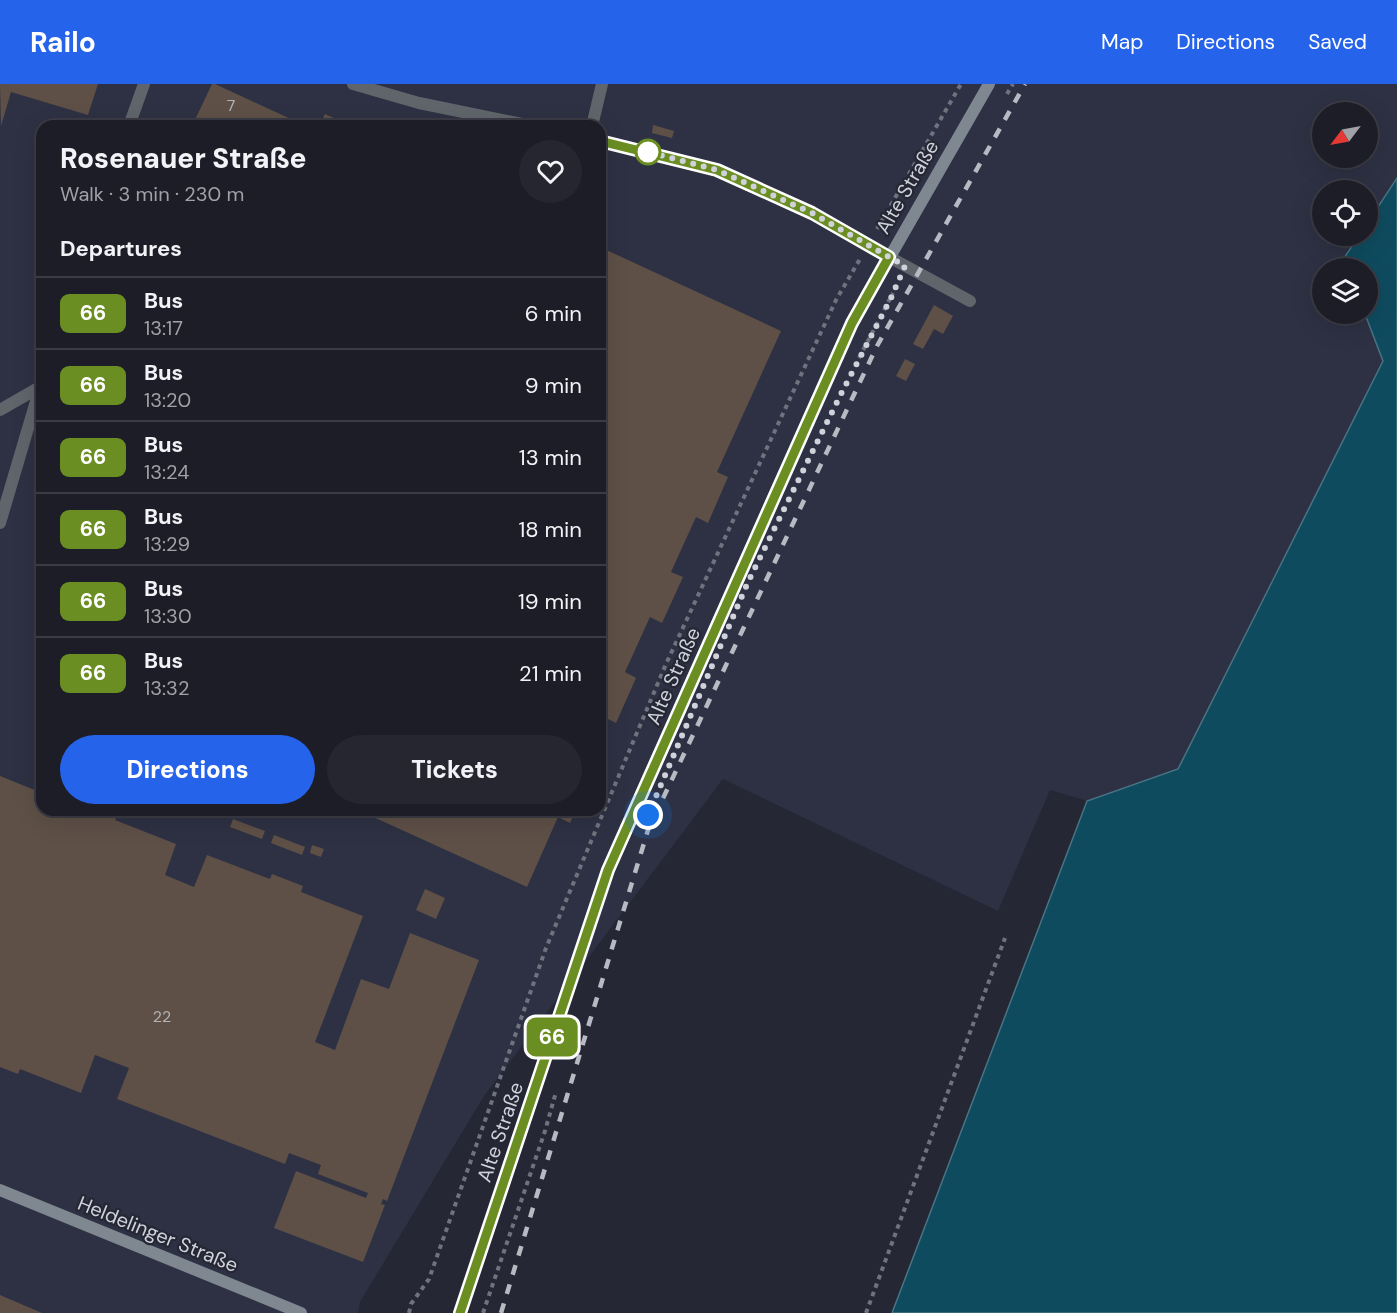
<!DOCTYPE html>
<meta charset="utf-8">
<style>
:root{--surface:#1c1d27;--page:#25262f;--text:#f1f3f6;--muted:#a0a2a7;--line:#3a3b44;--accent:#2563eb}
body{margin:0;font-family:"DM Sans",sans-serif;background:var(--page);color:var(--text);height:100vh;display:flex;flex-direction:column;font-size:22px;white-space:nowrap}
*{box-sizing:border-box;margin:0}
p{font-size:20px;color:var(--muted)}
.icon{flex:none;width:33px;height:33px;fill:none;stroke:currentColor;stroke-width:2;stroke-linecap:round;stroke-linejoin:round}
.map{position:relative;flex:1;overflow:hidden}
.sheet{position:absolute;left:36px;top:36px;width:570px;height:696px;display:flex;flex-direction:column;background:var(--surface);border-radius:18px;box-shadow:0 6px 24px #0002,0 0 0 2px var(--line)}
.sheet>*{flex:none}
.badge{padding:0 12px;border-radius:9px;font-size:21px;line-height:39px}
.needle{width:39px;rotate:238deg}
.tools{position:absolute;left:1312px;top:18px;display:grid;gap:12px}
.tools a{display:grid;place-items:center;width:66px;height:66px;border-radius:50%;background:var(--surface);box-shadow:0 6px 24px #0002,0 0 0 2px var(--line);font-size:30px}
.you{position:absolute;width:30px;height:30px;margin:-15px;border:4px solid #fff;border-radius:50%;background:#1a73e8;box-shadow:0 0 0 9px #1a73e833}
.map>.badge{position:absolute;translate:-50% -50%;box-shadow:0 0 0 3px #fff}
h2{padding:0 24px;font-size:22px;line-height:54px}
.round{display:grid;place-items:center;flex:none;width:63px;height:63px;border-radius:32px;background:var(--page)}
.head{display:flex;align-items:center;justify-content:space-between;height:102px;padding:0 24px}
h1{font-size:28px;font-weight:800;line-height:45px}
.action{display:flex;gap:12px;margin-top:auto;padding:12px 24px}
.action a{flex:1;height:69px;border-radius:36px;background:var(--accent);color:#fff;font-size:24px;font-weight:800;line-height:69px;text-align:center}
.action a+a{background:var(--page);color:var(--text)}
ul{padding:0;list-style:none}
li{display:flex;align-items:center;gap:18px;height:72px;padding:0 24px;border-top:2px solid var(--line)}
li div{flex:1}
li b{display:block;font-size:22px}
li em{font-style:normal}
li .badge{min-width:66px;font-weight:700;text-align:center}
header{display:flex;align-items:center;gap:36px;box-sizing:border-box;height:84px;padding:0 30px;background:var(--accent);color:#fff}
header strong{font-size:28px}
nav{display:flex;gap:33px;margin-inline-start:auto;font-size:21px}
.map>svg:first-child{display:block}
.built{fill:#2d3143;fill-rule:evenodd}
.water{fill:#0f4b5f;stroke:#497484;stroke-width:1.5}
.building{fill:#5e5047}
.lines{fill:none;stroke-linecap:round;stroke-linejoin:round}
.path{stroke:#70727d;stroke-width:4;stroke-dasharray:4.5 4.5;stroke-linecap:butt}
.lane{stroke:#60656b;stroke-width:12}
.street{stroke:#60656b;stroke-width:12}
.secondary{stroke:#7f8890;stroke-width:12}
.rail{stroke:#b8bac3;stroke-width:4.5;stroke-dasharray:10 10;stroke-linecap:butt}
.line-casing{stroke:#fff;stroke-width:14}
.line{stroke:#6b8e23;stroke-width:9}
.walk{stroke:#d0d2db;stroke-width:6;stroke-dasharray:0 10.8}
.stop-dot{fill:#fff;stroke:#6b8e23;stroke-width:3}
.labels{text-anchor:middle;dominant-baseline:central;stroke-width:4.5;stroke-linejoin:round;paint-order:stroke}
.number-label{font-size:16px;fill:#b4b2b6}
.street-label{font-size:20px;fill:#d0d2db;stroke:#252734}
</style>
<header>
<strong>Railo</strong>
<nav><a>Map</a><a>Directions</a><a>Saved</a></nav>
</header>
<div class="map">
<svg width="1397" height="1229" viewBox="0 0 1397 1229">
<rect width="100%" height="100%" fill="#252734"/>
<path class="built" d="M0,0H1397V94L1368,138V106H1323V152H1359L1344,174L1348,184H1323V230H1365L1383,277L1178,685L1087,717L1050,706L998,827L723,695L484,1012L360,1218L358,1229H0ZM1323,28H1368V74H1323ZM42,42H600V726H42Z"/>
<path class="water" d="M1397,94V1229H892L1087,717L1178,685L1383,277L1365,230H1368V184H1348L1344,174L1359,152H1368V138Z"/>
<g class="building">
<path d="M0,0H98L88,31L11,8L1,42Z"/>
<path d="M212,0H215L306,42H192Z"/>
<path d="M325,30L351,42H319Z"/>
<path d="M653,41L674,47L672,54L652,49Z"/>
<path d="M600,163L781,247L717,388L728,393L708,439L696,433L671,488L683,493L662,539L650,533L625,588L636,594L616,639L604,633L600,643Z"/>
<path d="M934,221L953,232L943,250L934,245L923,265L913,260Z"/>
<path d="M905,275L915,280L906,297L896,292Z"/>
<path d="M42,553V574L34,570Z"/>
<path d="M0,692L42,709V726H101L117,732L115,736L176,760L165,791L194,803L207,771L270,795L272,790L303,802L301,808L363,832L315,958L335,966L361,895L389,905L410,849L479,876L387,1117L383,1115L381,1120L385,1121L363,1178L274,1144L296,1087L366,1114L368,1109L318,1090L321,1081L289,1069L285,1080L117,1015L129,984L95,971L81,1009L20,985L18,990L0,983Z"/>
<path d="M358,726H576L570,739L558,733L527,803Z"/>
<path d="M233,735L265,747L262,755L230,743Z"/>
<path d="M274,751L305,763L302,771L271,759Z"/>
<path d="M312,761L324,765L321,773L310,769Z"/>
<path d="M425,805L445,814L436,835L416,826Z"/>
<path d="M0,1211L42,1229H0Z"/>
</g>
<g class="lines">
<g class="path">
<path d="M1007,10L1013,0"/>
<path d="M877,145L961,0"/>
<path d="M859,274L893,209"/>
<path d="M409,1229L411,1220L429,1195L546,864L666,580L836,216L860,175"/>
<path d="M483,1229L545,1047L556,1008"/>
<path d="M866,1229L1005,854"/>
</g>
<g class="lane">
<path d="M592,42L602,0"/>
<path d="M889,173L970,217"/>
</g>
<g class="street">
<path d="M353,0L419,19L532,42"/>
<path d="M129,42L144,0"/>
<path d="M600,57L717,86L812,129L889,173"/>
<path d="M0,326L40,303"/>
<path d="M0,439L42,297"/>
</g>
<g class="secondary">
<path d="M0,1106L301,1229"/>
<path d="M460,1229L608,786L852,239L989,0"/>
</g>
<path class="rail" d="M501,1229L648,746L877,262L1025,0"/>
</g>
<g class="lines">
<defs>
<path id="line" d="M460,1229L608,786L852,239L889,173L812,129L717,86L600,57"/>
</defs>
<use href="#line" class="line-casing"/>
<use href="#line" class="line"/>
<path class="walk" d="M648,731L748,498L842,308L891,214L905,182L812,129L717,86L648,68"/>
</g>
<circle class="stop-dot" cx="648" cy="68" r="12"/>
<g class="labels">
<g class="number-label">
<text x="231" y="21">7</text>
<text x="162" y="932">22</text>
</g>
<g class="street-label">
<text transform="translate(907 103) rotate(-60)">Alte Straße</text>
<text transform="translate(673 592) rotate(-66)">Alte Straße</text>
<text transform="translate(500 1048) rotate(-71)">Alte Straße</text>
<text transform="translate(158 1150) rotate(22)">Heldelinger Straße</text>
</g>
</g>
</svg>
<div class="tools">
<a><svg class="needle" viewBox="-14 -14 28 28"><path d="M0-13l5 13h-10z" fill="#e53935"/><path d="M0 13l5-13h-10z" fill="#a0a2a7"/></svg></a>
<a><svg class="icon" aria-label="locate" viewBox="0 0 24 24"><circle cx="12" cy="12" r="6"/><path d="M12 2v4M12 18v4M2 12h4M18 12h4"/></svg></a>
<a><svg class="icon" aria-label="layers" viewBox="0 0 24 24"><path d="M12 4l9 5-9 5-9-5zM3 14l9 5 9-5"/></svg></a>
</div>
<div class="you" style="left:648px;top:731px"></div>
<b class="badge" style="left:552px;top:953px;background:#6b8e23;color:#fff">66</b>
<section class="sheet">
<div class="head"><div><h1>Rosenauer Straße</h1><p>Walk · 3 min · 230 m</p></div><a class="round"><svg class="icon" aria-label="heart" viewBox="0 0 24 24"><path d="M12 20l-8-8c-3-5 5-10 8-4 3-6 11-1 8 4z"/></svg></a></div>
<h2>Departures</h2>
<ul>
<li><span class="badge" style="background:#6b8e23;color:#fff">66</span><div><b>Bus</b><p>13:17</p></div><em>6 min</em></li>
<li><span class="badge" style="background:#6b8e23;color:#fff">66</span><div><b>Bus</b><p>13:20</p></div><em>9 min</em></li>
<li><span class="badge" style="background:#6b8e23;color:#fff">66</span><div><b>Bus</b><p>13:24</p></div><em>13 min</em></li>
<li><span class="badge" style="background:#6b8e23;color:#fff">66</span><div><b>Bus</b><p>13:29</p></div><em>18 min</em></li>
<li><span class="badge" style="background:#6b8e23;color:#fff">66</span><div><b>Bus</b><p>13:30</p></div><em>19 min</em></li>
<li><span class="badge" style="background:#6b8e23;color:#fff">66</span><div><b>Bus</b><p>13:32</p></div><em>21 min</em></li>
</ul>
<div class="action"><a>Directions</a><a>Tickets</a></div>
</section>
</div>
